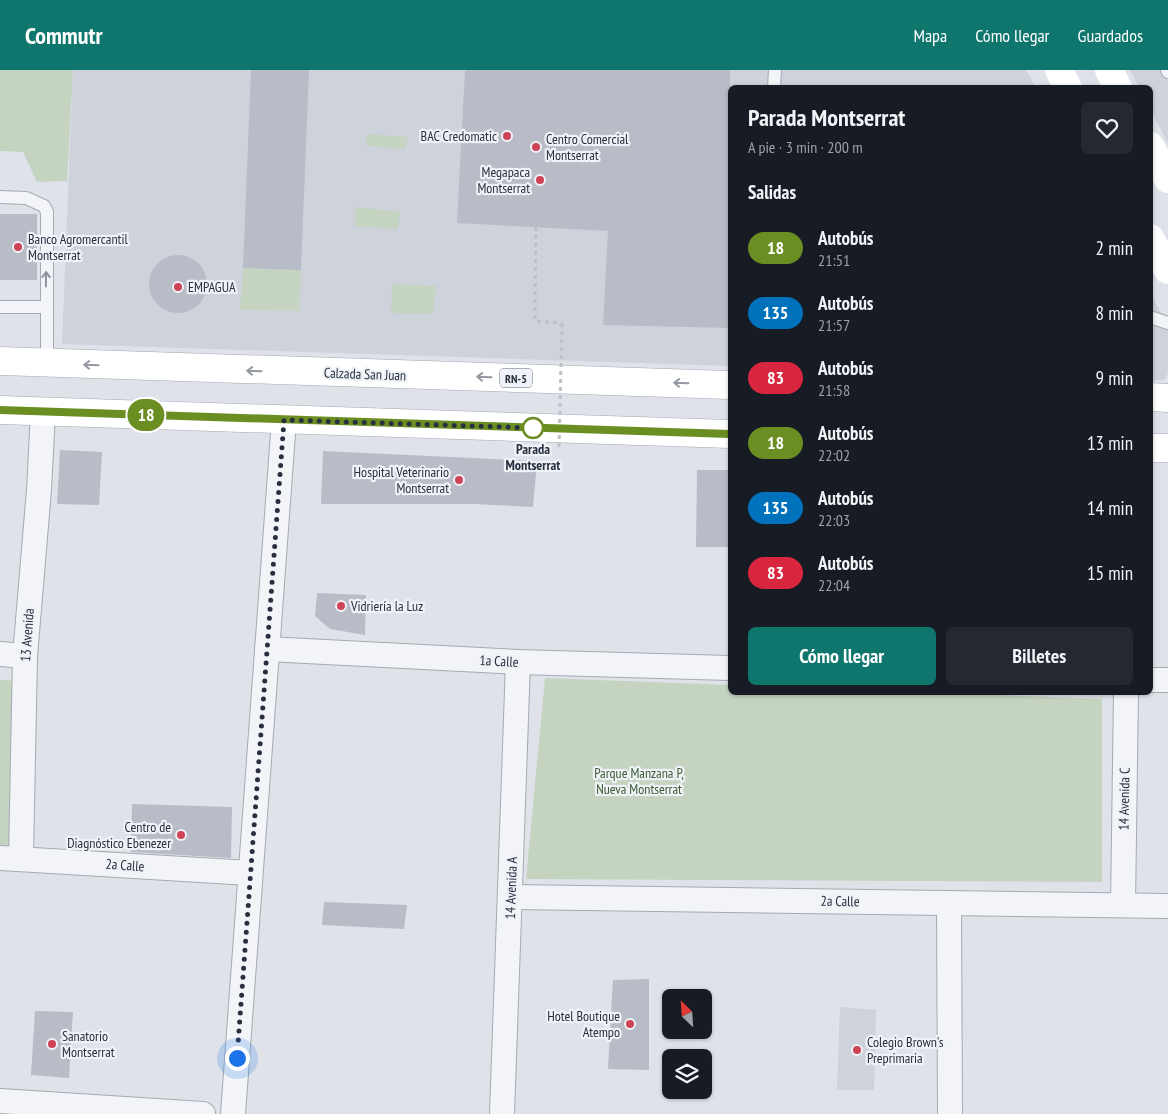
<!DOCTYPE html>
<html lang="es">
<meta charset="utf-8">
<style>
:root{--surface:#171b24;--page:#242831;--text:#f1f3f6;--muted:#9ea1a6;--accent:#0f766e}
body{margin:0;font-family:"PT Sans Narrow",sans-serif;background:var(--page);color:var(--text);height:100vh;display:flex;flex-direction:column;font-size:19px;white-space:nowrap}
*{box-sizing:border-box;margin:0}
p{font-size:16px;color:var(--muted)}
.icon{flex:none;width:28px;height:28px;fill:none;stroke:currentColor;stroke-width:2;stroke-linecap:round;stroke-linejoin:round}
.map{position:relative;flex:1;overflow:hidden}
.side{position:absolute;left:728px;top:15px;width:425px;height:610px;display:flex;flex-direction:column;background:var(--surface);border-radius:8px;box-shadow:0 1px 4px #0004}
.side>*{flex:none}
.badge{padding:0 10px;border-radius:16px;font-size:18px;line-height:32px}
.needle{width:32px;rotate:335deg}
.fabs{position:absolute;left:662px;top:919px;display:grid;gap:10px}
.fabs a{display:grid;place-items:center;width:50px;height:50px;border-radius:8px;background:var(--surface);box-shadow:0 1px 4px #0004;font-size:25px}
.you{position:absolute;width:25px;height:25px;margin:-12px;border:4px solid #fff;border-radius:50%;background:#1a73e8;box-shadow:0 0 0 8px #1a73e833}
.map>.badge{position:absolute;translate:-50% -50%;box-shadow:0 0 0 2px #fff}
h2{padding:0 20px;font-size:19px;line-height:45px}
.round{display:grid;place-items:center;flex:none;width:52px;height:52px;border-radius:8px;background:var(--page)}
.overview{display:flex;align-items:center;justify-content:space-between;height:85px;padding:0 20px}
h1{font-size:24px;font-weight:700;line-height:38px}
.action{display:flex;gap:10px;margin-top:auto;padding:10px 20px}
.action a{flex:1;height:58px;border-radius:8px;background:var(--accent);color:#fff;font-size:20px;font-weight:700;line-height:58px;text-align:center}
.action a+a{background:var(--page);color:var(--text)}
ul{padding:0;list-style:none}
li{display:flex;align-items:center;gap:15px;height:65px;padding:0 20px}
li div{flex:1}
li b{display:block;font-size:19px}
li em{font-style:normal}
li .badge{min-width:55px;font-weight:700;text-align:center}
header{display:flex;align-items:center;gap:30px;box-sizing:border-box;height:70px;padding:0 25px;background:var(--accent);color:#fff}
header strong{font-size:24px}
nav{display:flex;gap:28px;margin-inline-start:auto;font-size:18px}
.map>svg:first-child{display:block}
.built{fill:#cdd2db}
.green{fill:#c5d3c1}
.building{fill:#b7bcc6}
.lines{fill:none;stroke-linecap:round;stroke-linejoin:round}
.service-casing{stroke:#a4aab3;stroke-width:14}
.minor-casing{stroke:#a4aab3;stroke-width:26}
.primary-casing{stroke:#9fa7b4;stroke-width:29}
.path{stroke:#bdc1c7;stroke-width:3;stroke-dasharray:4 4;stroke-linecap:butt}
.service{stroke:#f2f4f7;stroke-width:12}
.minor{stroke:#f2f4f7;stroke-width:24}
.secondary{stroke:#fff;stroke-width:28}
.primary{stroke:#fff;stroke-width:28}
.path-bridge{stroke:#bdc1c7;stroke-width:3;stroke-dasharray:4 4;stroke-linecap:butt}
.oneway{stroke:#8d929c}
.oneway2{stroke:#9498a0}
.line-casing{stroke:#fff;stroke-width:11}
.line{stroke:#6b8e23;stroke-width:8}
.walk{stroke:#283040;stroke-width:5;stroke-dasharray:0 9}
.poi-dot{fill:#cf4356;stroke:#eff2f6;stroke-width:2}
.stop-dot{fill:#fff;stroke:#6b8e23;stroke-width:2.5}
.labels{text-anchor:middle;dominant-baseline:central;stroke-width:4.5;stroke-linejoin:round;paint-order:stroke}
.shield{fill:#eff2f6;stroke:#646a77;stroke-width:1}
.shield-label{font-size:12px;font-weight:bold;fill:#283040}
.poi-label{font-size:14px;fill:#283040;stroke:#eff2f6;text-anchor:start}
.street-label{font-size:14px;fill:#283040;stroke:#eff2f6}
.stop-label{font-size:14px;font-weight:bold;fill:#283040;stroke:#eff2f6}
.park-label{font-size:14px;fill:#3c5c35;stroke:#eff2f6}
</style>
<header>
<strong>Commutr</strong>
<nav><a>Mapa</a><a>Cómo llegar</a><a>Guardados</a></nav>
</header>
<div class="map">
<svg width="1168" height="1044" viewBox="0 0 1168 1044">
<rect width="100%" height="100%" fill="#dfe3e9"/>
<g class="built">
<path d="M73,0H1026L1036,17L730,18V296L62,274Z"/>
<path d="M1130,0H1168V73L1150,39V18L1139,17Z"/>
<path d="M1150,223L1168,255V303L1164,310H1150Z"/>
<path d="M840,937L876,940L874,1020H837Z"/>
</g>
<g class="green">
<path d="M0,0H73L67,111L37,112L23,82L0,81Z"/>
<path d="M367,64L408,67L405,79L366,76Z"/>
<path d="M356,137L400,142L398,159L355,156Z"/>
<path d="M243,198L301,200L299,241L240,240Z"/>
<path d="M392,214L436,216L433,244L391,243Z"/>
<path d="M545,608L730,615V622H919L1102,629V812L526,809Z"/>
<path d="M0,610L22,611L16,780L0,779Z"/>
</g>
<g class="building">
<path d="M251,0H309L301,200L243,198Z"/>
<path d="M465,0H730V258L603,255L608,161L457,153Z"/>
<rect x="0" y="144" width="37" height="66"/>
<circle cx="178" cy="214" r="29"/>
<path d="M60,380L102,382L99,435L57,434Z"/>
<path d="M323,381L537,391L533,437L474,434H321Z"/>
<path d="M697,400H730V477H696Z"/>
<path d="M317,523L366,525L365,565L330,559L315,546Z"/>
<path d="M132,734L232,737L231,788L131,782Z"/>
<path d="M324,832L407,835L404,859L322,855Z"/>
<path d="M649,909V1000L608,999L613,910Z"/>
<path d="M35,941L73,942L69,1008L31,1005Z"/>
</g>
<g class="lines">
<defs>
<g id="service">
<path d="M1167,0L1168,2"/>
<path d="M774,18L775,0"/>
<path d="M0,127L26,128L44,136L47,142V293"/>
<path d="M0,237H46"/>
<path d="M1150,247L1168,253"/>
</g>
<g id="minor">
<path d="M267,579L518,592L730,598"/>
<path d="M0,584L25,586"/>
<path d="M1150,610H1168"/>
<path d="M0,788L250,803"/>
<path d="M21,788L25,586L39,420L43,342"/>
<path d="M511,827L1168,836"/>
<path d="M949,833L950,1044"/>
<path d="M1123,835L1126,622"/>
<path d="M0,1031L203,1044"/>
<path d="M233,1044L284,350"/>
<path d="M502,1044L518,592"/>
</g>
<g id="primary">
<path d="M0,291L730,315"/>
<path d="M1150,327L1168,328"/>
<path d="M0,340L730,364"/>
<path d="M1150,378H1168"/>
</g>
</defs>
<use href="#service" class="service-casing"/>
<use href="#minor" class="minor-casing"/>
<use href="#primary" class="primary-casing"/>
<path class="path" d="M536,157L535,251L562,253"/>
<use href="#service" class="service"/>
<use href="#minor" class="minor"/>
<g class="secondary">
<path d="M1059,0L1068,18"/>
<path d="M1109,0L1118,18"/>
<path d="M1150,76L1168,109"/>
<path d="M1150,168L1168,200"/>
</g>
<use href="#primary" class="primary"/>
<path class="path-bridge" d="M559,377L562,253"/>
</g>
<defs><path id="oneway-shaft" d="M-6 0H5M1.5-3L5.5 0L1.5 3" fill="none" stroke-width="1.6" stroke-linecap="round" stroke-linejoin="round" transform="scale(1.25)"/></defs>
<use class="oneway" href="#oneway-shaft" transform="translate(46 209) rotate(-89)"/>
<g class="oneway2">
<use href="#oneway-shaft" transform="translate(91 295) rotate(-178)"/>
<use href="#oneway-shaft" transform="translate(254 301) rotate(-178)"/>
<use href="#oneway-shaft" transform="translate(484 307) rotate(-178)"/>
<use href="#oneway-shaft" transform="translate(681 313) rotate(-178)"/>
</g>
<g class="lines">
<defs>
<path id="line" d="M0,340L730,364"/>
</defs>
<use href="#line" class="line-casing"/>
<use href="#line" class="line"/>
<path class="walk" d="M237,988L284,350L536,358H533"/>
</g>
<g class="poi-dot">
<circle cx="507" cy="66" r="5"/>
<circle cx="536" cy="77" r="5"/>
<circle cx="540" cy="110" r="5"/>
<circle cx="18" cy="177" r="5"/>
<circle cx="178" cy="217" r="5"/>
<circle cx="459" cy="410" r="5"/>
<circle cx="341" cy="536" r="5"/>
<circle cx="181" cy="765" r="5"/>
<circle cx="630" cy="954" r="5"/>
<circle cx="52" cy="974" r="5"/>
<circle cx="857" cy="980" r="5"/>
</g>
<circle class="stop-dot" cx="533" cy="358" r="10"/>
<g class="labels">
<rect class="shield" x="500" y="298.5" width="32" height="19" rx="4"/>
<g class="shield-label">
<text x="516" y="308">RN-5</text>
</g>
<g class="poi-label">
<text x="497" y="66" text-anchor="end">BAC Credomatic</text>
<text x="546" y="69">Centro Comercial<tspan x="546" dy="16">Montserrat</tspan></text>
<text x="530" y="102" text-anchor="end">Megapaca<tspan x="530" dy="16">Montserrat</tspan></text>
<text x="28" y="169">Banco Agromercantil<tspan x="28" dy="16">Montserrat</tspan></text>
<text x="188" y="217">EMPAGUA</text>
<text x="449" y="402" text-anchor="end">Hospital Veterinario<tspan x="449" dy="16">Montserrat</tspan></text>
<text x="351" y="536">Vidriería la Luz</text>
<text x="171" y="757" text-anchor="end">Centro de<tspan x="171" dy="16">Diagnóstico Ebenezer</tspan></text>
<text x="620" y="946" text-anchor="end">Hotel Boutique<tspan x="620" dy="16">Atempo</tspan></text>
<text x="62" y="966">Sanatorio<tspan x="62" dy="16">Montserrat</tspan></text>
<text x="867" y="972">Colegio Brown's<tspan x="867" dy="16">Preprimaria</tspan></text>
</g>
<g class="street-label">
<text transform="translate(365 304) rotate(2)">Calzada San Juan</text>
<text transform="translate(27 565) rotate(-86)">13 Avenida</text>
<text transform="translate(499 591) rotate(3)">1a Calle</text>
<text transform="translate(1124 729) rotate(-89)">14 Avenida C</text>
<text transform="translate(125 795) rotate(4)">2a Calle</text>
<text transform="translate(511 818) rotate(-88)">14 Avenida A</text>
<text transform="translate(840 831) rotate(1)">2a Calle</text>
</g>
<g class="stop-label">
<text x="533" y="379">Parada<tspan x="533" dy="16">Montserrat</tspan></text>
</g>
<g class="park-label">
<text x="639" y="703">Parque Manzana P,<tspan x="639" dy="16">Nueva Montserrat</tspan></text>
</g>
</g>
</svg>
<div class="fabs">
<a><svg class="needle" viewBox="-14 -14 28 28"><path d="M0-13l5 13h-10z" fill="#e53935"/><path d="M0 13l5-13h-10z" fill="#9ea1a6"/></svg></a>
<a><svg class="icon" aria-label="layers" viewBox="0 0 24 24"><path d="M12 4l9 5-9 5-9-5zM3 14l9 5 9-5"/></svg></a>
</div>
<div class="you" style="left:237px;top:988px"></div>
<b class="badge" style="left:146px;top:345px;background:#6b8e23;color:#fff">18</b>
<section class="side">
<div class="overview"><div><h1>Parada Montserrat</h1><p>A pie · 3 min · 200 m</p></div><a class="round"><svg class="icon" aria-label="heart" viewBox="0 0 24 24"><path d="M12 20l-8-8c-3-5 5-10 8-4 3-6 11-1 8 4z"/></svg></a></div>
<h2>Salidas</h2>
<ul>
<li><span class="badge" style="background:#6b8e23;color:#fff">18</span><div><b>Autobús</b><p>21:51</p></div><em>2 min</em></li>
<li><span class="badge" style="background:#0072bc;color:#fff">135</span><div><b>Autobús</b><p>21:57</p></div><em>8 min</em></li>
<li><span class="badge" style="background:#d7263d;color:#fff">83</span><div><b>Autobús</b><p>21:58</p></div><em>9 min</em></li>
<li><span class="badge" style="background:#6b8e23;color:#fff">18</span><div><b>Autobús</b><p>22:02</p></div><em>13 min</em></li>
<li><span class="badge" style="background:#0072bc;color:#fff">135</span><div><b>Autobús</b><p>22:03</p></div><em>14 min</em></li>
<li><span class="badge" style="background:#d7263d;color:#fff">83</span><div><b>Autobús</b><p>22:04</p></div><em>15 min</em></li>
</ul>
<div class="action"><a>Cómo llegar</a><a>Billetes</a></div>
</section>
</div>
